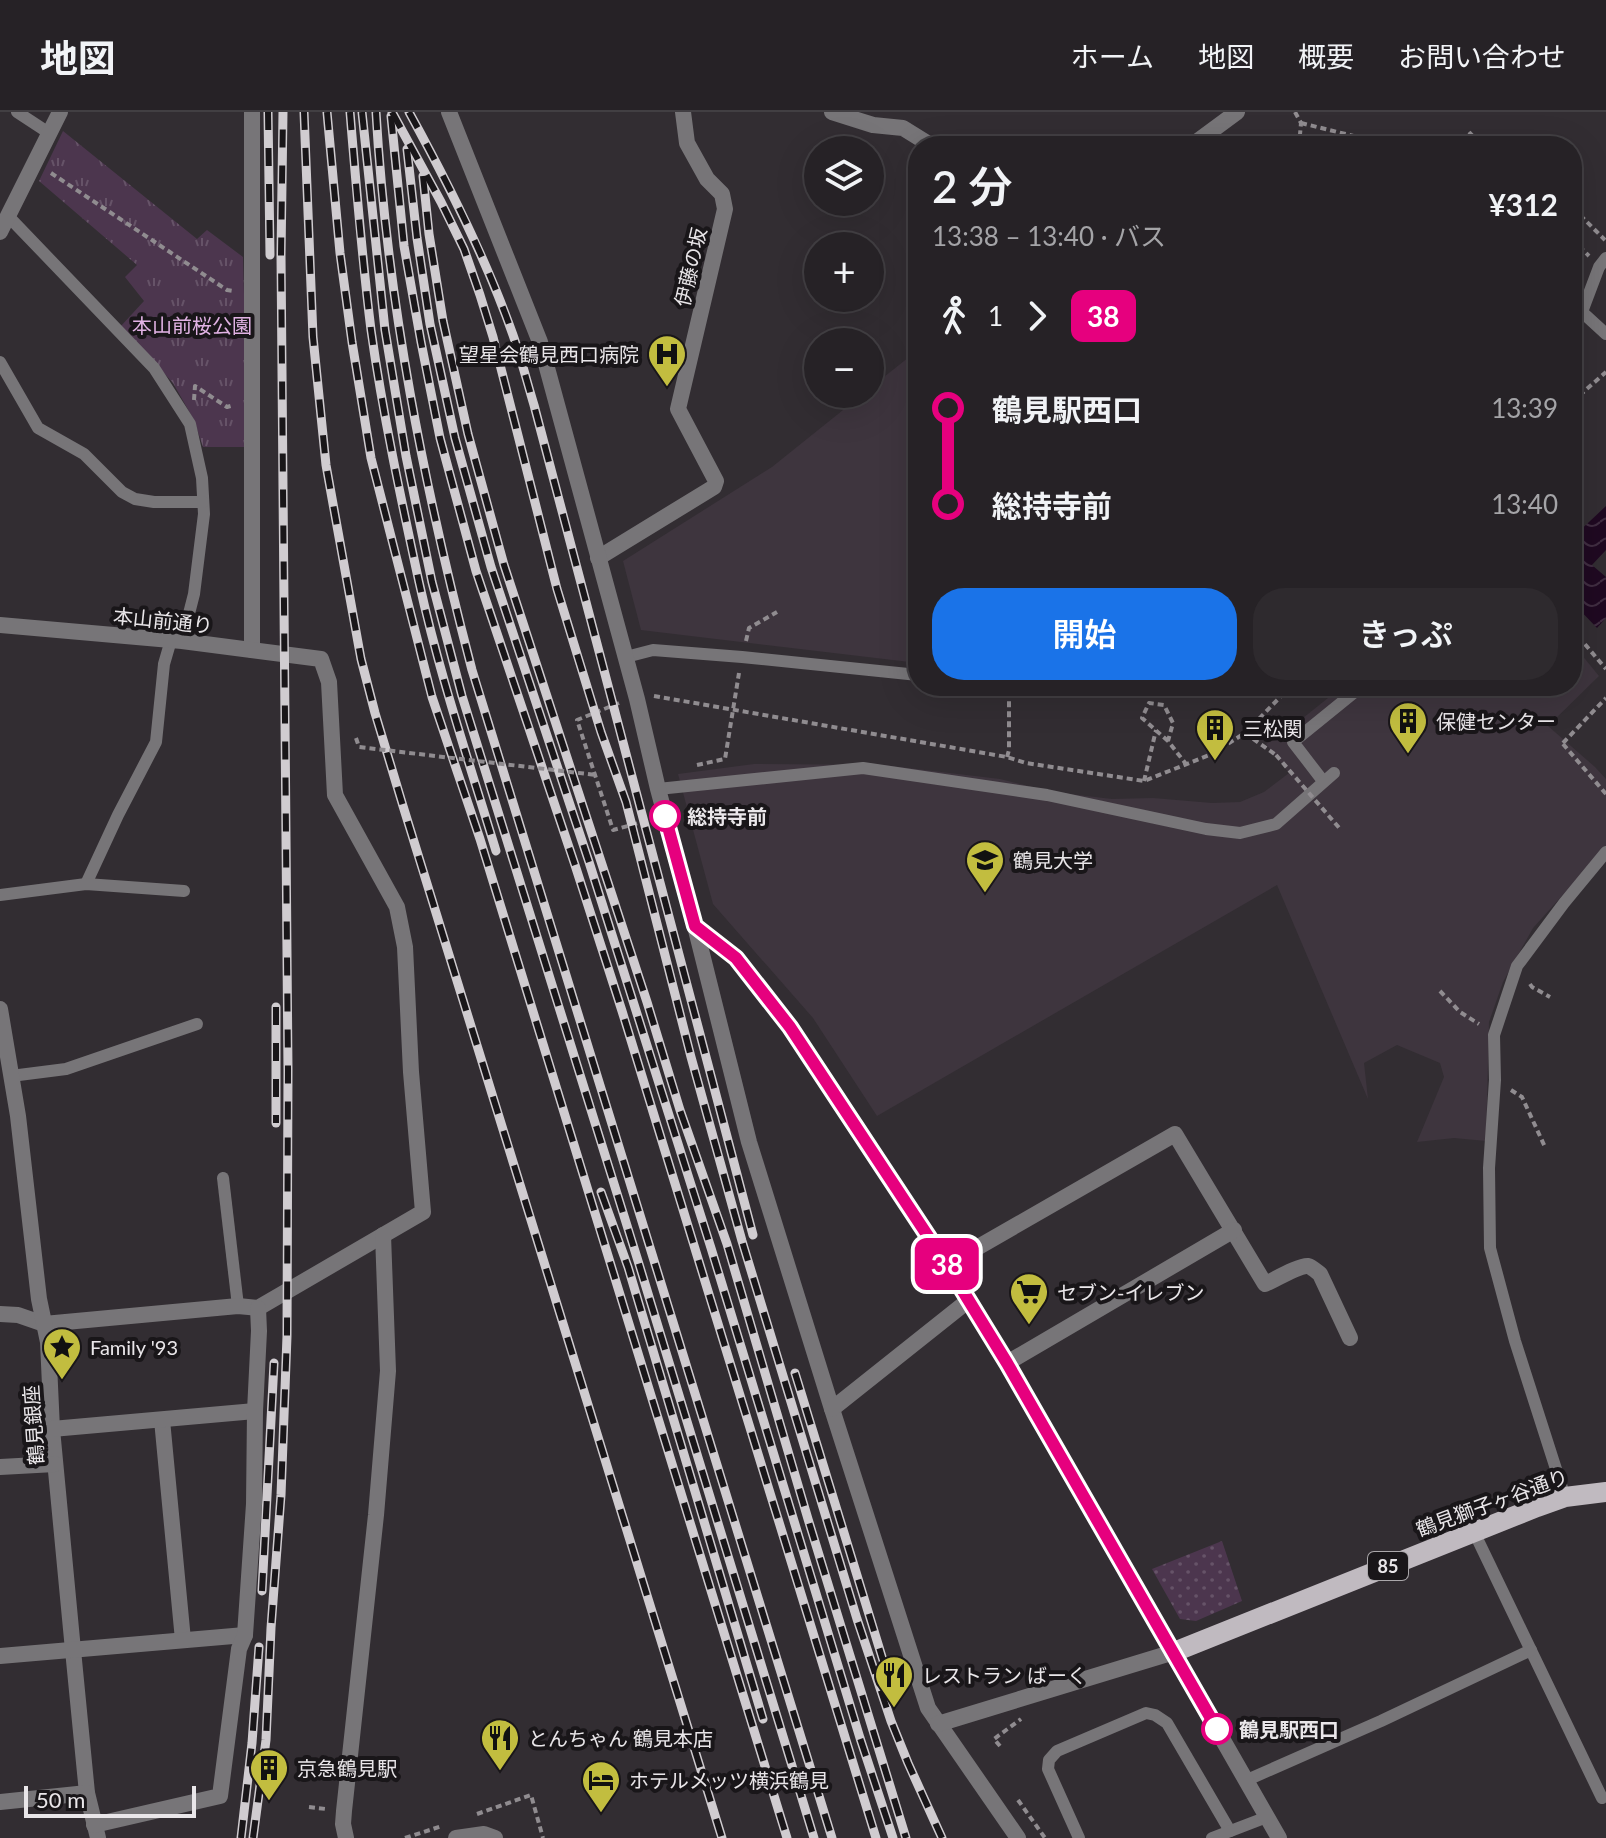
<!DOCTYPE html>
<html lang="ja">
<meta charset="utf-8">
<style>
:root{--surface:#262226;--page:#2e2a2e;--text:#f1f3f6;--muted:#a4a4a7;--line:#423f43;--accent:#1a73e8}
body{margin:0;font-family:Lato,"Noto Sans JP",sans-serif;background:var(--page);color:var(--text);height:100vh;display:flex;flex-direction:column;font-size:30px;white-space:nowrap}
*{box-sizing:border-box;margin:0}
p{font-size:26px;color:var(--muted)}
.icon{flex:none;width:44px;height:44px;fill:none;stroke:currentColor;stroke-width:2;stroke-linecap:round;stroke-linejoin:round}
.map{position:relative;flex:1;overflow:hidden}
.side{position:absolute;left:908px;top:24px;width:674px;height:560px;display:flex;flex-direction:column;background:var(--surface);border-radius:32px;box-shadow:0 8px 32px #0002,0 0 0 2px var(--line)}
.side>*{flex:none}
.badge{padding:0 16px;border-radius:12px;font-size:28px;line-height:52px}
.controls{position:absolute;left:804px;top:24px;display:grid;gap:16px}
.controls a{display:grid;place-items:center;width:80px;height:80px;border-radius:50%;background:var(--surface);box-shadow:0 8px 32px #0002,0 0 0 2px var(--line);font-size:40px}
.scale{position:absolute;left:24px;bottom:20px;width:172px;box-sizing:border-box;padding-left:8px;border:4px solid #e9e6e9;border-top:0;font-size:22px;line-height:28px;white-space:nowrap;color:#e9e6e9;-webkit-text-stroke:6px #191619;paint-order:stroke}
.map>.badge{position:absolute;translate:-50% -50%;box-shadow:0 0 0 4px #fff}
.legs{display:flex;align-items:center;gap:12px;height:88px;padding:0 24px;font-size:26px}
.legs p{margin-inline-start:auto}
.overview{display:flex;align-items:center;justify-content:space-between;height:136px;padding:0 24px}
h1{font-size:44px;font-weight:600;line-height:60px}
.primary-button{display:flex;gap:16px;margin-top:auto;padding:16px 24px}
.primary-button a{flex:1;height:92px;border-radius:32px;background:var(--accent);color:#fff;font-size:32px;font-weight:600;line-height:92px;text-align:center}
.primary-button a+a{background:var(--page);color:var(--text)}
ul{padding:0 24px;list-style:none}
li{display:flex;align-items:center;gap:28px;height:96px;font-size:30px}
li i{display:grid;place-items:center;width:12px;height:100%;margin:0 10px;background:currentColor}
li i::after{content:'';width:20px;height:20px;margin:-10px;border:6px solid;border-radius:50%;background:var(--surface)}
li p{margin-inline-start:auto}
li:first-child i{background:linear-gradient(#0000 50%,currentColor 0)}
li:last-child i{background:linear-gradient(currentColor 50%,#0000 0)}
header{display:flex;align-items:center;gap:48px;box-sizing:border-box;height:112px;padding:0 40px;background:var(--surface);border-bottom:2px solid var(--line)}
header strong{font-size:38px}
nav{display:flex;gap:44px;margin-inline-start:auto;font-size:28px}
.map>svg:first-child{display:block}
.built{fill:#3e353e}
.grass{fill:url(#grass-dots)}
.park{fill:url(#park-tufts)}
.water{fill:url(#water-waves)}
.lines{fill:none;stroke-linecap:round;stroke-linejoin:round}
.path{stroke:#908c90;stroke-width:4;stroke-dasharray:6 4;stroke-linecap:butt}
.service{stroke:#777578;stroke-width:12}
.pedestrian{stroke:#777578;stroke-width:16}
.minor{stroke:#777578;stroke-width:16}
.tertiary{stroke:#777578;stroke-width:16}
.primary{stroke:#c0bac0;stroke-width:20}
.rail-casing{stroke:#d0ccd0;stroke-width:9}
.rail{stroke:#191619;stroke-width:6;stroke-dasharray:18;stroke-linecap:butt}
.path-bridge{stroke:#908c90;stroke-width:4;stroke-dasharray:6 4;stroke-linecap:butt}
.line-1-casing{stroke:#fff;stroke-width:18}
.line-1{stroke:#e6007e;stroke-width:12}
.stop-1-dot{fill:#fff;stroke:#e6007e;stroke-width:4}
.labels{text-anchor:middle;dominant-baseline:central;stroke-width:8;stroke-linejoin:round;paint-order:stroke}
.shield{fill:#191619;stroke:#aba8ab;stroke-width:2}
.shield-label{font-size:18px;font-weight:bold;fill:#e9e6e9}
.street-label{font-size:20px;fill:#e9e6e9;stroke:#191619}
.park-label{font-size:20px;fill:#e1b2e4;stroke:#191619}
.poi-label{font-size:20px;fill:#e9e6e9;stroke:#191619;text-anchor:start}
.stop-label{font-size:20px;font-weight:bold;fill:#e9e6e9;stroke:#191619;text-anchor:start}
</style>
<header>
<strong>地図</strong>
<nav><a>ホーム</a><a>地図</a><a>概要</a><a>お問い合わせ</a></nav>
</header>
<div class="map">
<svg width="1606" height="1726" viewBox="0 0 1606 1726">
<defs>
<pattern id="grass-dots" width="8" height="8" patternUnits="userSpaceOnUse" patternTransform="scale(2)"><rect width="8" height="8" fill="#4c364e"/><path d="M2 2h.1M6 6h.1" fill="none" stroke="#665368" stroke-width="1.8" stroke-linecap="round"/></pattern>
<pattern id="park-tufts" width="24" height="20" patternUnits="userSpaceOnUse" patternTransform="scale(2)"><rect width="24" height="20" fill="#4c364e"/><path d="M3 7l-1-3M5 7V3M7 7l1-3M15 17l-1-3M17 17v-4M19 17l1-3" fill="none" stroke="#665368"/></pattern>
<pattern id="water-waves" width="16" height="10" patternUnits="userSpaceOnUse" patternTransform="scale(2)"><rect width="16" height="10" fill="#1f0921"/><path d="M0 5q4-4 8 0t8 0" fill="none" stroke="#402d41"/></pattern>
</defs>
<rect width="100%" height="100%" fill="#322d32"/>
<g class="built">
<path d="M918,238V551L641,518L623,449L772,355L863,282H870V276Z"/>
<path d="M1572,531L1599,564L1548,614L1595,655L1606,667V735L1533,816L1503,870L1489,910L1486,1029L1454,1026L1417,1030L1444,965L1440,951L1397,933L1364,951L1368,987L1277,773L877,1004L813,906L713,792L678,662L754,652L883,653L1000,667L1053,680L1112,687L1153,686L1212,691L1240,690L1264,680L1289,661L1266,632L1288,618L1343,574H1572Z"/>
</g>
<path class="grass" d="M1222,1429L1242,1489L1196,1509L1180,1507L1152,1457Z"/>
<path class="park" d="M63,19L197,127L207,118L243,145L248,335H203L194,308L173,271L121,214L144,189L125,165L137,153L39,69Z"/>
<path class="water" d="M1606,394V438L1592,453L1606,465V506L1597,516L1572,490V426Z"/>
<g class="lines">
<g class="path">
<path d="M1295,0L1301,11L1299,34"/>
<path d="M1301,11L1394,34"/>
<path d="M1469,20L1482,34"/>
<path d="M1503,34H1519"/>
<path d="M51,61L227,178L234,179"/>
<path d="M1573,96L1605,128"/>
<path d="M1572,127L1589,144"/>
<path d="M194,288L195,274L227,295L234,293"/>
<path d="M1572,290L1606,260"/>
<path d="M1572,517L1606,557"/>
<path d="M746,529L749,516L777,500"/>
<path d="M654,584L1007,645L1026,651L1144,669L1212,642L1245,621L1291,574"/>
<path d="M619,591L577,608L613,718L646,709"/>
<path d="M1245,621L1276,643"/>
<path d="M1168,629L1142,606L1149,591L1164,593L1173,611L1168,629L1186,652"/>
<path d="M1563,631L1606,586"/>
<path d="M1563,632L1606,682"/>
<path d="M1007,645L1009,638V574"/>
<path d="M697,653L725,647L739,561"/>
<path d="M1144,669L1156,618"/>
<path d="M1530,872L1532,875L1550,885"/>
<path d="M1440,879L1460,900L1479,912"/>
<path d="M1511,978L1522,985L1545,1035"/>
<path d="M1000,1634L994,1627L1021,1607"/>
<path d="M1018,1688L1045,1726"/>
<path d="M309,1695L326,1697"/>
<path d="M477,1702L531,1683L543,1726"/>
<path d="M405,1726L442,1714"/>
</g>
<g class="service">
<path d="M17,0L49,21"/>
<path d="M8,104L154,256L190,312L202,366L204,402L194,482L182,529"/>
<path d="M1582,200L1606,222"/>
<path d="M1572,209L1582,200L1599,155L1606,146"/>
<path d="M0,250L38,316L84,342L122,380L135,387L154,390H203"/>
<path d="M626,545L653,538L742,545L918,563"/>
<path d="M1323,669L1293,630L1362,574"/>
<path d="M658,677L863,656L1047,683L1206,717L1240,721L1276,712L1334,661"/>
<path d="M86,772L118,703L156,630L164,552L171,528"/>
<path d="M0,783L86,772L184,779"/>
<path d="M11,964L66,957L197,912"/>
<path d="M223,1066L238,1194"/>
<path d="M1565,1385L1515,1229L1490,1136L1489,1056L1495,968L1494,923L1517,854L1564,791L1606,740"/>
<path d="M1474,1420L1602,1686"/>
<path d="M1247,1668L1381,1609L1531,1538"/>
<path d="M1079,1726L1048,1657L1049,1648L1057,1639L1146,1601L1155,1603L1167,1611L1230,1719"/>
<path d="M1212,1726L1267,1705"/>
</g>
<path class="pedestrian" d="M252,0V538"/>
<g class="minor">
<path d="M832,0L873,13L903,16L932,34"/>
<path d="M1191,34L1237,0"/>
<path d="M0,120L60,0"/>
<path d="M598,446L714,375L716,369L678,297L725,97L722,82L707,67L687,31L683,0"/>
<path d="M0,513L182,529L321,547L329,570L335,683L397,795L405,835L411,960L423,1100L258,1196L238,1194L44,1212L18,1203L0,1202"/>
<path d="M695,814L736,846L790,915L947,1153L1007,1251L1279,1726"/>
<path d="M695,814L749,1030L832,1297L928,1596L1018,1726"/>
<path d="M0,897L18,1004L39,1187L48,1230L52,1317L73,1538L87,1681L98,1726"/>
<path d="M947,1153L1175,1022L1265,1172C1274,1168 1300,1153 1308,1154C1312,1155 1317,1160 1320,1162L1350,1226"/>
<path d="M1007,1251L1234,1118"/>
<path d="M832,1297L969,1188"/>
<path d="M162,1308L183,1528"/>
<path d="M52,1317L255,1299"/>
<path d="M0,1355L55,1352"/>
<path d="M0,1544L245,1523"/>
<path d="M938,1612L1174,1540"/>
<path d="M0,1690L87,1681"/>
<path d="M94,1713L220,1684L239,1537L245,1523L254,1392L255,1299L259,1219L258,1196"/>
<path d="M346,1726L343,1712L344,1699L376,1403L388,1259L383,1123"/>
<path d="M456,1726L484,1722L495,1726"/>
</g>
<path class="tertiary" d="M449,0L540,230L637,587L658,677L695,814"/>
<path class="primary" d="M1174,1540L1537,1395L1565,1385L1606,1380"/>
<defs>
<g id="rail">
<path d="M268,0L270,143"/>
<path d="M304,0L313,225L326,353L361,547L375,601L403,694L722,1726"/>
<path d="M327,0L340,141L352,230L371,346L432,585L480,727L787,1726"/>
<path d="M350,0C356,73 362,146 371,218C383,303 401,387 419,470C439,561 469,650 496,739"/>
<path d="M362,0L385,218L406,344L432,470L462,584L639,1152L814,1726"/>
<path d="M376,0C387,189 424,375 472,558L832,1726"/>
<path d="M392,0L441,90L464,137L480,183L493,225L557,477L601,620L626,690L691,945L742,1129L857,1507L891,1609L908,1651L942,1726"/>
<path d="M409,0C448,71 486,146 513,223C521,246 527,270 534,293L753,1123"/>
<path d="M391,4L404,134L421,230L440,326L476,459L575,753L622,899L876,1726"/>
<path d="M407,37L417,126L430,212L455,326L491,455L589,750L711,1136L860,1626L893,1726"/>
<path d="M423,64L429,122L443,209L468,322L504,453L647,890L680,998L727,1132L808,1407L906,1726"/>
<path d="M276,895V1011"/>
<path d="M601,1080L628,1155L763,1607"/>
<path d="M795,1261L890,1571"/>
<path d="M262,1479L274,1251"/>
<path d="M241,1726L252,1631L259,1535"/>
<path d="M253,1726L266,1628L271,1516L281,1383L287,1224L288,958L281,143L283,0"/>
</g>
</defs>
<use href="#rail" class="rail-casing"/>
<use href="#rail" class="rail"/>
<g class="path-bridge">
<path d="M356,626L359,635L596,663"/>
<path d="M1276,643L1341,718"/>
</g>
</g>
<g class="lines">
<defs>
<path id="line-1" d="M665,704L695,814L736,846L790,915L947,1153L1007,1251L1217,1617"/>
</defs>
<use href="#line-1" class="line-1-casing"/>
<use href="#line-1" class="line-1"/>
</g>
<defs>
<symbol id="hospital-pin" viewBox="-11 -11 22 30"><path d="M0 17L-7.5 6A9.5 9.5 0 1 1 7.5 6Z" fill="#c2bd3f" stroke="#191619"/><path d="M-5-5h3v3.5h4V-5h3V5h-3V1.5h-4V5h-3Z" fill="#111"/></symbol>
<symbol id="building-pin" viewBox="-11 -11 22 30"><path d="M0 17L-7.5 6A9.5 9.5 0 1 1 7.5 6Z" fill="#c2bd3f" stroke="#191619"/><path d="M-4-6H4V6H1V3H-1V6H-4ZM-2.5-4.3h1.7v1.8h-1.7ZM.8-4.3h1.7v1.8H.8ZM-2.5-1h1.7V.8h-1.7ZM.8-1h1.7V.8H.8Z" fill="#111"/></symbol>
<symbol id="university-pin" viewBox="-11 -11 22 30"><path d="M0 17L-7.5 6A9.5 9.5 0 1 1 7.5 6Z" fill="#c2bd3f" stroke="#191619"/><path d="M0-5L7-2L0 1L-7-2ZM-4 1L0 2.5L4 1V4Q0 6-4 4Z" fill="#111"/></symbol>
<symbol id="supermarket-pin" viewBox="-11 -11 22 30"><path d="M0 17L-7.5 6A9.5 9.5 0 1 1 7.5 6Z" fill="#c2bd3f" stroke="#191619"/><path d="M-6-5.5h2.5l.6 2H6L4.5 2H-2.5L-4.4-4H-6ZM-1.5 3.2a1.3 1.3 0 1 0 .1 0ZM3 3.2a1.3 1.3 0 1 0 .1 0Z" fill="#111"/></symbol>
<symbol id="sight-pin" viewBox="-11 -11 22 30"><path d="M0 17L-7.5 6A9.5 9.5 0 1 1 7.5 6Z" fill="#c2bd3f" stroke="#191619"/><path d="M0-6L1.8-2.2L6-1.7L2.9 1.2L3.7 5.4L0 3.3L-3.7 5.4L-2.9 1.2L-6-1.7L-1.8-2.2Z" fill="#111"/></symbol>
<symbol id="restaurant-pin" viewBox="-11 -11 22 30"><path d="M0 17L-7.5 6A9.5 9.5 0 1 1 7.5 6Z" fill="#c2bd3f" stroke="#191619"/><path d="M-5-6h1v4h1v-4h1v4h1v-4h1v5L-1.5 .5V6h-2V.5L-5-1ZM5-6V6H3V1.5H1.5Q1.5-4 5-6Z" fill="#111"/></symbol>
<symbol id="hotel-pin" viewBox="-11 -11 22 30"><path d="M0 17L-7.5 6A9.5 9.5 0 1 1 7.5 6Z" fill="#c2bd3f" stroke="#191619"/><path d="M-6-4.5h1.5V1H6V5H4.5V3h-9V5H-6ZM-4 0a1.8 1.8 0 1 1 3.6 0ZM.5 0V-2.5h3Q6-2.5 6 0Z" fill="#111"/></symbol>
</defs>
<g fill-rule="evenodd">
<use href="#hospital-pin" x="645" y="220" width="44" height="60"/>
<use href="#building-pin" x="1386" y="587" width="44" height="60"/>
<use href="#building-pin" x="1193" y="594" width="44" height="60"/>
<use href="#university-pin" x="963" y="726" width="44" height="60"/>
<use href="#supermarket-pin" x="1007" y="1158" width="44" height="60"/>
<use href="#sight-pin" x="40" y="1213" width="44" height="60"/>
<use href="#restaurant-pin" x="872" y="1541" width="44" height="60"/>
<use href="#restaurant-pin" x="478" y="1604" width="44" height="60"/>
<use href="#building-pin" x="247" y="1634" width="44" height="60"/>
<use href="#hotel-pin" x="579" y="1646" width="44" height="60"/>
</g>
<g class="stop-1-dot">
<circle cx="665" cy="704" r="14"/>
<circle cx="1217" cy="1617" r="14"/>
</g>
<g class="labels">
<rect class="shield" x="1368" y="1440" width="40" height="28" rx="6"/>
<g class="shield-label">
<text x="1388" y="1454">85</text>
</g>
<g class="street-label">
<text transform="translate(690 155) rotate(-77)">伊藤の坂</text>
<text transform="translate(163 508) rotate(6)">本山前通り</text>
<text transform="translate(33 1313) rotate(-94)">鶴見銀座</text>
<text transform="translate(1492 1390) rotate(-20)">鶴見獅子ヶ谷通り</text>
</g>
<g class="park-label">
<text x="192" y="213">本山前桜公園</text>
</g>
<g class="poi-label">
<text x="639" y="242" text-anchor="end">望星会鶴見西口病院</text>
<text x="1436" y="609">保健センター</text>
<text x="1243" y="616">三松関</text>
<text x="1013" y="748">鶴見大学</text>
<text x="1057" y="1180">セブン-イレブン</text>
<text x="90" y="1235">Family '93</text>
<text x="922" y="1563">レストラン ばーく</text>
<text x="528" y="1626">とんちゃん 鶴見本店</text>
<text x="297" y="1656">京急鶴見駅</text>
<text x="629" y="1668">ホテルメッツ横浜鶴見</text>
</g>
<g class="stop-label">
<text x="687" y="704">総持寺前</text>
<text x="1239" y="1617">鶴見駅西口</text>
</g>
</g>
</svg>
<div class="controls">
<a><svg class="icon" aria-label="layers" viewBox="0 0 24 24"><path d="M12 4l9 5-9 5-9-5zM3 14l9 5 9-5"/></svg></a>
<a>+</a>
<a>−</a>
</div>
<div class="scale">50 m</div>
<b class="badge" style="left:947px;top:1152px;background:#e6007e;color:#fff">38</b>
<section class="side">
<div class="overview"><div><h1>2 分</h1><p>13:38 – 13:40 · バス</p></div><b>¥312</b></div>
<div class="legs"><svg class="icon" aria-label="walk" viewBox="0 0 24 24"><circle cx="13" cy="4" r="2"/><path d="M13 8l-2 6 4 7M11 14l-3 7M7 12l3-4h3l4 4"/></svg>1<svg class="icon" aria-label="forward" viewBox="0 0 24 24"><path d="M9 5l7 7-7 7"/></svg><b class="badge" style="background:#e6007e;color:#fff">38</b></div>
<ul>
<li><i style="color:#e6007e"></i><b>鶴見駅西口</b><p>13:39</p></li>
<li><i style="color:#e6007e"></i><b>総持寺前</b><p>13:40</p></li>
</ul>
<div class="primary-button"><a>開始</a><a>きっぷ</a></div>
</section>
</div>
